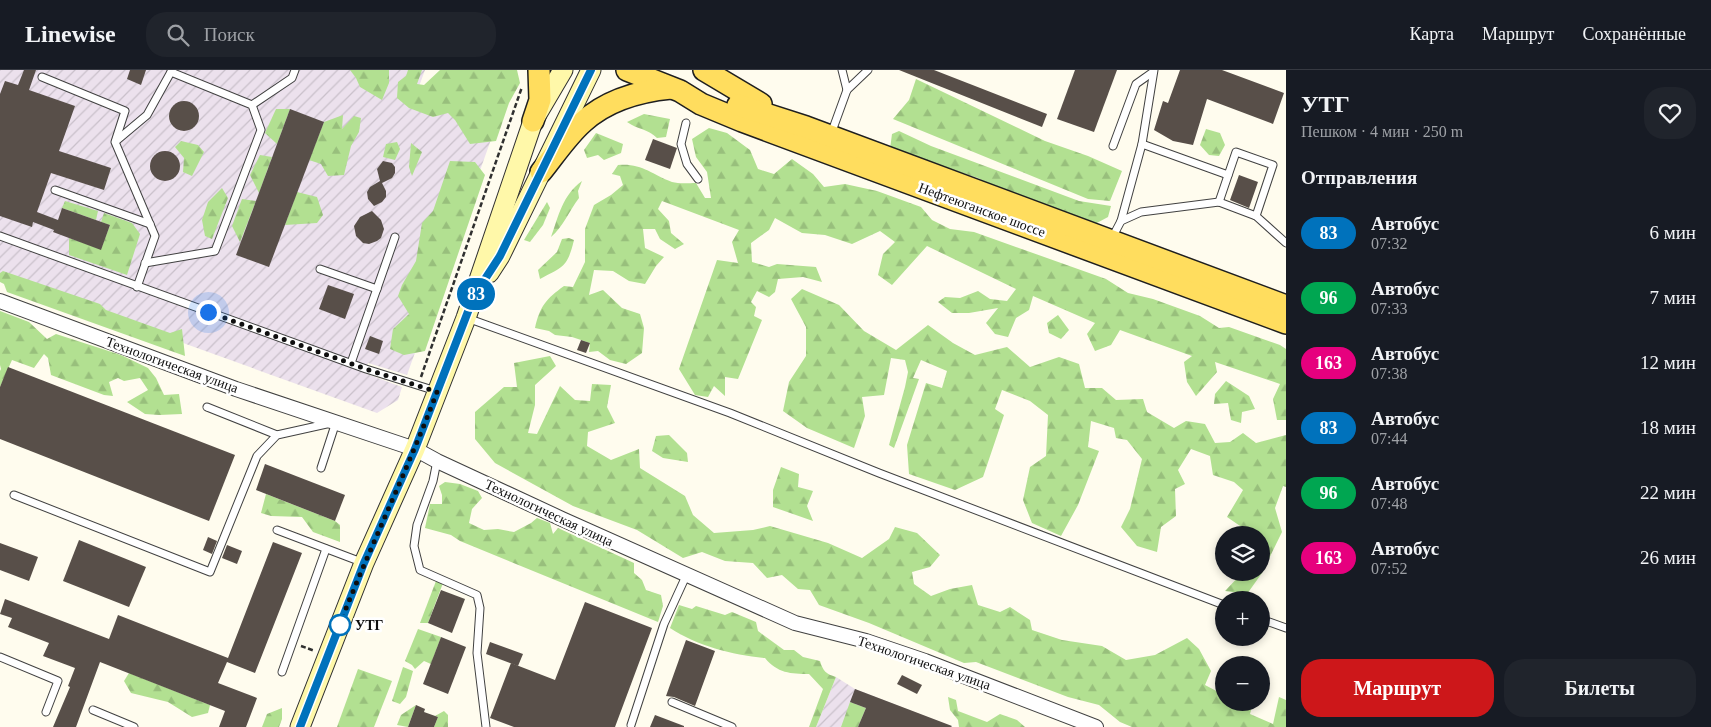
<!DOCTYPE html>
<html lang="ru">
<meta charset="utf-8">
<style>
:root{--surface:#171b24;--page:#20242c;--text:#f1f3f6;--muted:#9ea1a6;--line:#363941;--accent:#cd171a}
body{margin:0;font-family:"Times New Roman",serif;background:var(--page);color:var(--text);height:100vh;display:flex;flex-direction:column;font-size:19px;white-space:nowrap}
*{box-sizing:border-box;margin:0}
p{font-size:16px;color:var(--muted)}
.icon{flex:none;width:28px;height:28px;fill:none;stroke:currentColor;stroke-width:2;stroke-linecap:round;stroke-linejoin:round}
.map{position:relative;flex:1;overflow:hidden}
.details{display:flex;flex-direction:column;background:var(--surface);width:425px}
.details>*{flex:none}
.badge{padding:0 10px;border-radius:16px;font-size:18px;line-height:32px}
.controls{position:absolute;left:1215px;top:456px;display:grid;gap:10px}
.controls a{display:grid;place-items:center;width:55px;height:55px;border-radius:50%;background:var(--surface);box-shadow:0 2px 8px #0003;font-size:25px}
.you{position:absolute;width:25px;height:25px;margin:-12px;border:4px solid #fff;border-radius:50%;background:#1a73e8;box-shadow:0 0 0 8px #1a73e833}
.map>.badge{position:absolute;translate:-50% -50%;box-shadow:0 0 0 2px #fff}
h2{padding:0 15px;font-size:19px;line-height:45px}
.round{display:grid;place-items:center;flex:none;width:52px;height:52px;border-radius:20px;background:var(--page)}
.summary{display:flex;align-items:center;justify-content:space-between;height:85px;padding:0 15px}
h1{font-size:24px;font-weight:700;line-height:38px}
.cta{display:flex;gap:10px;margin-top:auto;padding:10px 15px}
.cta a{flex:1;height:58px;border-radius:20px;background:var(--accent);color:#fff;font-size:20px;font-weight:700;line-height:58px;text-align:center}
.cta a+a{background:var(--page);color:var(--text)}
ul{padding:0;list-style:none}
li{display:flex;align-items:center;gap:15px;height:65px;padding:0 15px}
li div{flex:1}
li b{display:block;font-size:19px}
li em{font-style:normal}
li .badge{min-width:55px;font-weight:700;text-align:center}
header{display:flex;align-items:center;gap:30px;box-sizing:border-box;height:70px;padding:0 25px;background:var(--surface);border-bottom:1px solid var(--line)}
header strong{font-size:24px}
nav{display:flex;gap:28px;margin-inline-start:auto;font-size:18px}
.search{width:350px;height:45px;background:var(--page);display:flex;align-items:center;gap:12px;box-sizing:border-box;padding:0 18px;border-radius:20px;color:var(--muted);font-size:19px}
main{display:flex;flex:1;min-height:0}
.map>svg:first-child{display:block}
.industrial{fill:url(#industrial-furrows)}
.forest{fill:url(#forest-firs)}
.building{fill:#584f49}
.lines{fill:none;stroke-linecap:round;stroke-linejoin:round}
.lane-casing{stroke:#414141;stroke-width:9}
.street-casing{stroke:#414141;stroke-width:16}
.secondary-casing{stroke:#303030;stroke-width:21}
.primary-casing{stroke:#1f1f1f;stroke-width:24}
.path{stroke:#303030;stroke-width:2.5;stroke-dasharray:5 2.5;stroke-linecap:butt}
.lane{stroke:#fff;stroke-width:7}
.street{stroke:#fff;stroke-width:14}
.secondary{stroke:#fff8a9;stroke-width:19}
.primary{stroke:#ffdd5e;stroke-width:21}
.line-casing{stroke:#fff;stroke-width:11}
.line{stroke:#0072bc;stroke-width:8}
.walk{stroke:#0e0e0e;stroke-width:5;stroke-dasharray:0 9}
.stop-dot{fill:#fff;stroke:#0072bc;stroke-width:2.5}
.labels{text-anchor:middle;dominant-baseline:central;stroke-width:5;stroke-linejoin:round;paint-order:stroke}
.street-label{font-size:14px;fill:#0e0e0e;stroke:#fff}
.stop-label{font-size:14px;font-weight:bold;fill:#0e0e0e;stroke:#fff;text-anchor:start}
</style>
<header>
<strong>Linewise</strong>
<div class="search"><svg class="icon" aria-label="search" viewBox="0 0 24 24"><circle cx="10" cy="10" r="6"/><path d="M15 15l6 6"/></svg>Поиск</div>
<nav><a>Карта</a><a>Маршрут</a><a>Сохранённые</a></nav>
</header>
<main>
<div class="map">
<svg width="1286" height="657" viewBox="0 0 1286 657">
<defs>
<pattern id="industrial-furrows" width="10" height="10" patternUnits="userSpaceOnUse" patternTransform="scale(1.25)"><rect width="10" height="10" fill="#ece1ed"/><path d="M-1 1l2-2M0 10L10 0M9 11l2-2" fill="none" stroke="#c9c0ca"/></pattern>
<pattern id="forest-firs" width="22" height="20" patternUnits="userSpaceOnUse" patternTransform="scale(1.25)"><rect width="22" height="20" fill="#b2e091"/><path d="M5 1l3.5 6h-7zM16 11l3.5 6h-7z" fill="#98bf7c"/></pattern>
</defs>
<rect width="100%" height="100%" fill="#fffcee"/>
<g class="industrial">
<path d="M0,0H425L417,22H508L407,305L368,293L364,303L402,317L398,330L377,343L0,207Z"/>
<path d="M836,607L855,619L953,657H816Z"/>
</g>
<g class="forest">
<path d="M350,0H389V13L382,30L360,17L356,8Z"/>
<path d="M408,0H422L417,14L424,15L440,0H517L520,13L509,33L496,71L470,74L455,50L448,43L433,47L409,38L397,28L398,12L406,6Z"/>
<path d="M916,9L1045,71L1088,86L1122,101L1110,131L1088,129L893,49L909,30Z"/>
<path d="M276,39H290L277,74L265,63Z"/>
<path d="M644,44L670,49L666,67L657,68C647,58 638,60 627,52Z"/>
<path d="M343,45L342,59L354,46L361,48L359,62L351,76L344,105L328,106L321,94L309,90L324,52Z"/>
<path d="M709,58L727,63L750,80L758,99L774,104L792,89L813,104L824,117L845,114L877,121L921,137L932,150L950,159L974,162L1106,209L1128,223L1153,229L1200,246L1219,258L1229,257L1280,275L1286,279V350H1277L1273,329L1280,314L1215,292L1217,302L1196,326L1187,312L1184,292L1192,286L1120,260L1111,275L1095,281L1087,264L1095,253L1033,226L1029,240L1016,248L1008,267L995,264L986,253L998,238L969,243H952L938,232L945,227L960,228L978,221L990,229L1007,231L1016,219L927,176L892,215L878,205L883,184L895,172L880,161L852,174L825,165L802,163L775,148L769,160L751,173L752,192L769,197L777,194L816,197L822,212L803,207L778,209L775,222L769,227L757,221L751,232L756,237L754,246L762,250L738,309L725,307V326L714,316L708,327L695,325L679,299L717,190L738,193L732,172L739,160L662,131L658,139L669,151L671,163L684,174L675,179L660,169L655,159H643L645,178L664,187L656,196L645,214L629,211L613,201L594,200L589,225L603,220L622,238L640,244L644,258L642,283L626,294L610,290L598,281L589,282L590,273L572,267L555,265L549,261L535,258C540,236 546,229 564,216L573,217L585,192V159L594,135L611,125L623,115L620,106L612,104L618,95C642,93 651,104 672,112C679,114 689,113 696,113L705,128H711L707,102L696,87L692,69Z"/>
<path d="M1206,59L1220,63L1225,75L1219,86L1209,85L1200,75Z"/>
<path d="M899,61L931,76L1079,131L1111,136L1108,147L1095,154L1024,132L978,108L890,79L892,64Z"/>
<path d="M596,63L623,74L621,83L604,90L598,85L587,88L584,80Z"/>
<path d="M181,71L198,75L204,82L192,106L183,102L184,88L175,77Z"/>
<path d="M397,72L400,79L395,90L383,87L386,74Z"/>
<path d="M411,73L422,82L412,106L409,97Z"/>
<path d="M260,85L272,87L259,123L250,105Z"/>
<path d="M450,91L475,92L485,105L425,281L404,285L390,279L393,259L409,244L398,226L402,215L416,191L422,153L433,141Z"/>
<path d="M582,111L578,121L579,128C569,141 563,157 551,167C559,145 562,126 582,111Z"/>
<path d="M222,118L228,128L212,169L205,166L202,150L208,132Z"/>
<path d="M297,122L317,127L323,145L317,153L285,155Z"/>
<path d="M242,129L256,131L240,172L232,156Z"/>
<path d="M65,131L98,141L96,150L62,138Z"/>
<path d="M547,132L550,138L543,155L530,172L524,170Z"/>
<path d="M104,143L132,153L140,164L127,205L69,185V168L101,179L110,155L101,152Z"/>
<path d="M569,168L574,170C567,198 564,196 540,209L538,200L557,182L562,169Z"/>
<path d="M3,201L100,234L106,240L170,263L182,259L185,286L7,222L4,214L0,212V203Z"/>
<path d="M802,219L839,235L864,261L896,280L928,255L953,273L975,285L1007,277L1030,297L1059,287L1079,294L1085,318H1102L1116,330L1143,329L1147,342L1174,358L1186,351L1205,354L1215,373L1230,372L1243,363L1256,373L1286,365V417L1283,416L1275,438L1282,462L1262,503L1247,524L1225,521L1242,503L1261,502V465H1244L1246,460L1227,447L1243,420L1234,412L1213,405L1210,386L1191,379L1178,400L1185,414L1175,419L1176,446L1161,457L1157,482L1137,476L1121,457L1130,439L1142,389L1127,370L1116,368L1114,358L1091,351L1088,377L1099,381L1078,435L1061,466L1032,453L1023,430L1030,397L1046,386L1048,345L1030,331L1002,320L995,339L1004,345L983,407L955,420L909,404L907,375L926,313L942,318L947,301L921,290L913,308L919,309L894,378L889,375L905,317L908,302L905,290L891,288L884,325L862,327L865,346L854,378L807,358L783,341L789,312L806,286V257L791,229Z"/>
<path d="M0,241L29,252L47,269L56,264L121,285L148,298L156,308L164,325L179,324L182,344L159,345L145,344L127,332L148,320L140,308L124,311L118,308L109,312L113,326L104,325L51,305L48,288L44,284L34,298L12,290L0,317V301L1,299L0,295Z"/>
<path d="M1058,245L1069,260L1061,269L1049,263L1047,253Z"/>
<path d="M550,286L556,296L535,315V335L528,363L537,364L560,316L575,330L590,331L592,314L611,315L607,337L615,353L588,362L587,376L611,390L639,379L640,398L685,426L693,445L714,463L753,460L770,456L828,473L862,488L889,469L895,457L917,463L940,485L930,497L912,502L914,514L931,526L950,519L972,515L978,535L1000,542L1010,537L1030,550L1032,560L1062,570L1102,576L1126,590L1155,585L1187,568L1199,579L1211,601L1205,615L1224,625V632L1253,633L1250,644L1273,654L1279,627L1286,630V657H1132L1120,652L1099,635L1068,627L976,592L964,593L869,553L819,535L810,520L798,519L782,505L767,508L753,493L725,491L702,482L683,488L637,460L573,436L495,393L475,369V342L504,317H517L514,293Z"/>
<path d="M1226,311L1249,326L1255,339L1242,342L1241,353L1231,350L1228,333L1214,334L1215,324Z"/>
<path d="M669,365L687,383L688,392L663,388L652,381L656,366Z"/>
<path d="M781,397L799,404L798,417L813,421L807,436L813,451L773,437V420Z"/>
<path d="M445,412L460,414L478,421L482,428L472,439L469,453L484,460L498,459L514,462L531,453L537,448L550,453L553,464L558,458L634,493V503L642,510L646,520L661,525L663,536L658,552L460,471L451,465L425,458L430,434H442V425L439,416Z"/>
<path d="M266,424L335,451L340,455V472L313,462L302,447L271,446L261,443Z"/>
<path d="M436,511L443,513L428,553H420Z"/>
<path d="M679,535L692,539L696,536L725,545L732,542L756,552L758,561L784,580H794L803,587L820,591C823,601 826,604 836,607L816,657H809L823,619L809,604C791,604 777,603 765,588C733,585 697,576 670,558Z"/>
<path d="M418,559L441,567L431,594L424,591L415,599L412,595L405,591Z"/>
<path d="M403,597L413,601L406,627L400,634L392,631Z"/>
<path d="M358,599L392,611L374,657H337Z"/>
<path d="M129,603L210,635L208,643L192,647L168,632L131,623L124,611Z"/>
<path d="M948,627L956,630L958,641L987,652L1000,644L1017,650L1025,657H959L958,650L950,640Z"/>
<path d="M850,632L866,638L858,657H841Z"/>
<path d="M416,635L408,657L397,655L401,645Z"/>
<path d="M282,638V649L279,657H262L267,644Z"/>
<path d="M444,641L448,645V657H434L438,647L435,646Z"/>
</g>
<g class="building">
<path d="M24,0H36L29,20L75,36L59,81L111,98L104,120L51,103L37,142L58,150L62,138L110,155L101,180L53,162L54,160L33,152L32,157L0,146V24L5,11L18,15Z"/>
<path d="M130,0H146L141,15L127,9Z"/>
<path d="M899,0H934L1047,44L1042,57Z"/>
<path d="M1075,0H1117L1094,62L1057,49Z"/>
<path d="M1180,0H1222L1284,23L1273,54L1207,29L1193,75L1173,71L1154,60L1163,31L1168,33Z"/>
<circle cx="184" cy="46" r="15"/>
<path d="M290,39L324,52L269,197L236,185Z"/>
<path d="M653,69L677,78L670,99L645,90Z"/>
<circle cx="165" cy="96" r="15"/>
<path d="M383,91L392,93L395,97V103L392,108L382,113L386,121V127L382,132L374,136L368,129L367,122L370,117L380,111L377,99Z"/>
<path d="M1239,105L1258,112L1249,138L1230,130Z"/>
<path d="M372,141L381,150L384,159L381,168L377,171L369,174L363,173L356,166L354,156L360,147Z"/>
<path d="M328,215L354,224L345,249L319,239Z"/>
<path d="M370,266L383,271L379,284L365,279Z"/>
<path d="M581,270L590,273L586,283L577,280Z"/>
<path d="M8,297L235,385L209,451L0,369V317Z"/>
<path d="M265,394L345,425L335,451L256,420Z"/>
<path d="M208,467L217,471L212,484L203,480Z"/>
<path d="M79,470L146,497L129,537L63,511Z"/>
<path d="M273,472L302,483L255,603L227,592L218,613L257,628L246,657H219L225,641L100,592L76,657H53L70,617L68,616L75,598L43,586L49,573L8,557L12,548L0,544L5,529L109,569L118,545L228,588Z"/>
<path d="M0,473L38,487L29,511L0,500Z"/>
<path d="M227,475L242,481L237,494L222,488Z"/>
<path d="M441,520L465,529L452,563L428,553Z"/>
<path d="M585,532L652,558L615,657H514L490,648L511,593L555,610Z"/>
<path d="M441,567L466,577L448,624L423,614Z"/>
<path d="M686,570L715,581L695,636L674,627L666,626Z"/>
<path d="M490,572L523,584L518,596L486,584Z"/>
<path d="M902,605L922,615L917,624L897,614Z"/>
<path d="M855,619L952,656L951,657H858L866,638L850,632Z"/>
<path d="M416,635L425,639L424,642L438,647L434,657H408Z"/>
<path d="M655,645L684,656V657H650Z"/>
</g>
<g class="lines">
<defs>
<g id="lane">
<path d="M842,0L847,20"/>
<path d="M42,7L125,41L115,72L155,166L137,217"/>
<path d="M252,35L292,8L295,0"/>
<path d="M686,53L681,74L687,94L698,109"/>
<path d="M831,64L847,20L868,0"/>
<path d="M116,71L147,45L172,0"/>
<path d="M1142,74L1228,105"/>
<path d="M1113,76L1136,14L1153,2"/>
<path d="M55,120L150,154"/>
<path d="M1219,132L1236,82L1273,95L1256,146"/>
<path d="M1121,151L1142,74L1154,0"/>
<path d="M0,166L366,299L436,321"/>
<path d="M1112,168L1121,151L1141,142L1219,132L1256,146L1286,173"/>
<path d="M145,193L215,181L261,60L252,35L171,2"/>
<path d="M320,199L377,219"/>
<path d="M467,248L730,343L879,403L1224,535"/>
<path d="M351,293L395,167"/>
<path d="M207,337L277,365"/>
<path d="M437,391L433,411L417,455L414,476L420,500L477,525L480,538L477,583L486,657"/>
<path d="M321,398L336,352"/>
<path d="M14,425L210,502L257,386L277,365L331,353"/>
<path d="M277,460L364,493"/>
<path d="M1261,549L1286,558"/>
<path d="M0,587L58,611L46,642"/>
<path d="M282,602L326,479"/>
<path d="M672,632L732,657"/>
<path d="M93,640L134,657"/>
<path d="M631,655L664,554L686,506"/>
</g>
<path id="street" d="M0,231L236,319L415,379L437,391L562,449L795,553L866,571L925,591L1096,657"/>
<g id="secondary">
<path d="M489,203L500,186L591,0"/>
<path d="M300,657L364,493L415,379L466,248L533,51L563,0"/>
</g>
<g id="primary">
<path d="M627,0L680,21L701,34L742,51L1286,253"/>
<path d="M704,0L761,34"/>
<path d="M738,35L806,57L1286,236"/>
<path d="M533,51L540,30L539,0"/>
<path d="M541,102C554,86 567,66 583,52C607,30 640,21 671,18"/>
</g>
</defs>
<use href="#lane" class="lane-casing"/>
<use href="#street" class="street-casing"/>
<use href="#secondary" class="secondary-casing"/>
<use href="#primary" class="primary-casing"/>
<g class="path">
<path d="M421,307L522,17"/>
<path d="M301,576L315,581"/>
</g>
<use href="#lane" class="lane"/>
<use href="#street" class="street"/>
<use href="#secondary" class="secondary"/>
<use href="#primary" class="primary"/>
</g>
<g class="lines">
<defs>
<path id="line" d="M300,657L364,493L415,379L474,226L500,186L591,0"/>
</defs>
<use href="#line" class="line-casing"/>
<use href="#line" class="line"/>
<path class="walk" d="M208,242L366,299L437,322C407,401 370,477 339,556L340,555"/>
</g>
<circle class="stop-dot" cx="340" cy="555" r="10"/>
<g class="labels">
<g class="street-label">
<text transform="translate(982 140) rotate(20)">Нефтеюганское шоссе</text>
<text transform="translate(172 295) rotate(20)">Технологическая улица</text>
<text transform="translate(549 443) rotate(25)">Технологическая улица</text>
<text transform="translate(924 593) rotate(19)">Технологическая улица</text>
</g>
<g class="stop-label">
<text x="355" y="555">УТГ</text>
</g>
</g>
</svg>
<div class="controls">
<a><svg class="icon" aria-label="layers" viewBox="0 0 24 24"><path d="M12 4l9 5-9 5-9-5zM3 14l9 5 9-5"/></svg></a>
<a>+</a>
<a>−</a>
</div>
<div class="you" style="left:208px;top:242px"></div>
<b class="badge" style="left:476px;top:224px;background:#0072bc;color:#fff">83</b>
</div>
<section class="details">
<div class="summary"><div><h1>УТГ</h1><p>Пешком · 4 мин · 250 m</p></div><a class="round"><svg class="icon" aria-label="heart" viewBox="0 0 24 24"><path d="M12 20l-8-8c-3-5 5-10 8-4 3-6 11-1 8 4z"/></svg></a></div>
<h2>Отправления</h2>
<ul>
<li><span class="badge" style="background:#0072bc;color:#fff">83</span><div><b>Автобус</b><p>07:32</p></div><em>6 мин</em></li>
<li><span class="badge" style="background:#00a651;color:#fff">96</span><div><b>Автобус</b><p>07:33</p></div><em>7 мин</em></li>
<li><span class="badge" style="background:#e6007e;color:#fff">163</span><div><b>Автобус</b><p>07:38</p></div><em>12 мин</em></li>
<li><span class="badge" style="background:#0072bc;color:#fff">83</span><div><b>Автобус</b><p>07:44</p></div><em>18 мин</em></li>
<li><span class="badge" style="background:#00a651;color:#fff">96</span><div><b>Автобус</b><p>07:48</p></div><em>22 мин</em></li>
<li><span class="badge" style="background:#e6007e;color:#fff">163</span><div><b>Автобус</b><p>07:52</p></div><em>26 мин</em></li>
</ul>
<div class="cta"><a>Маршрут</a><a>Билеты</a></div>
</section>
</main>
